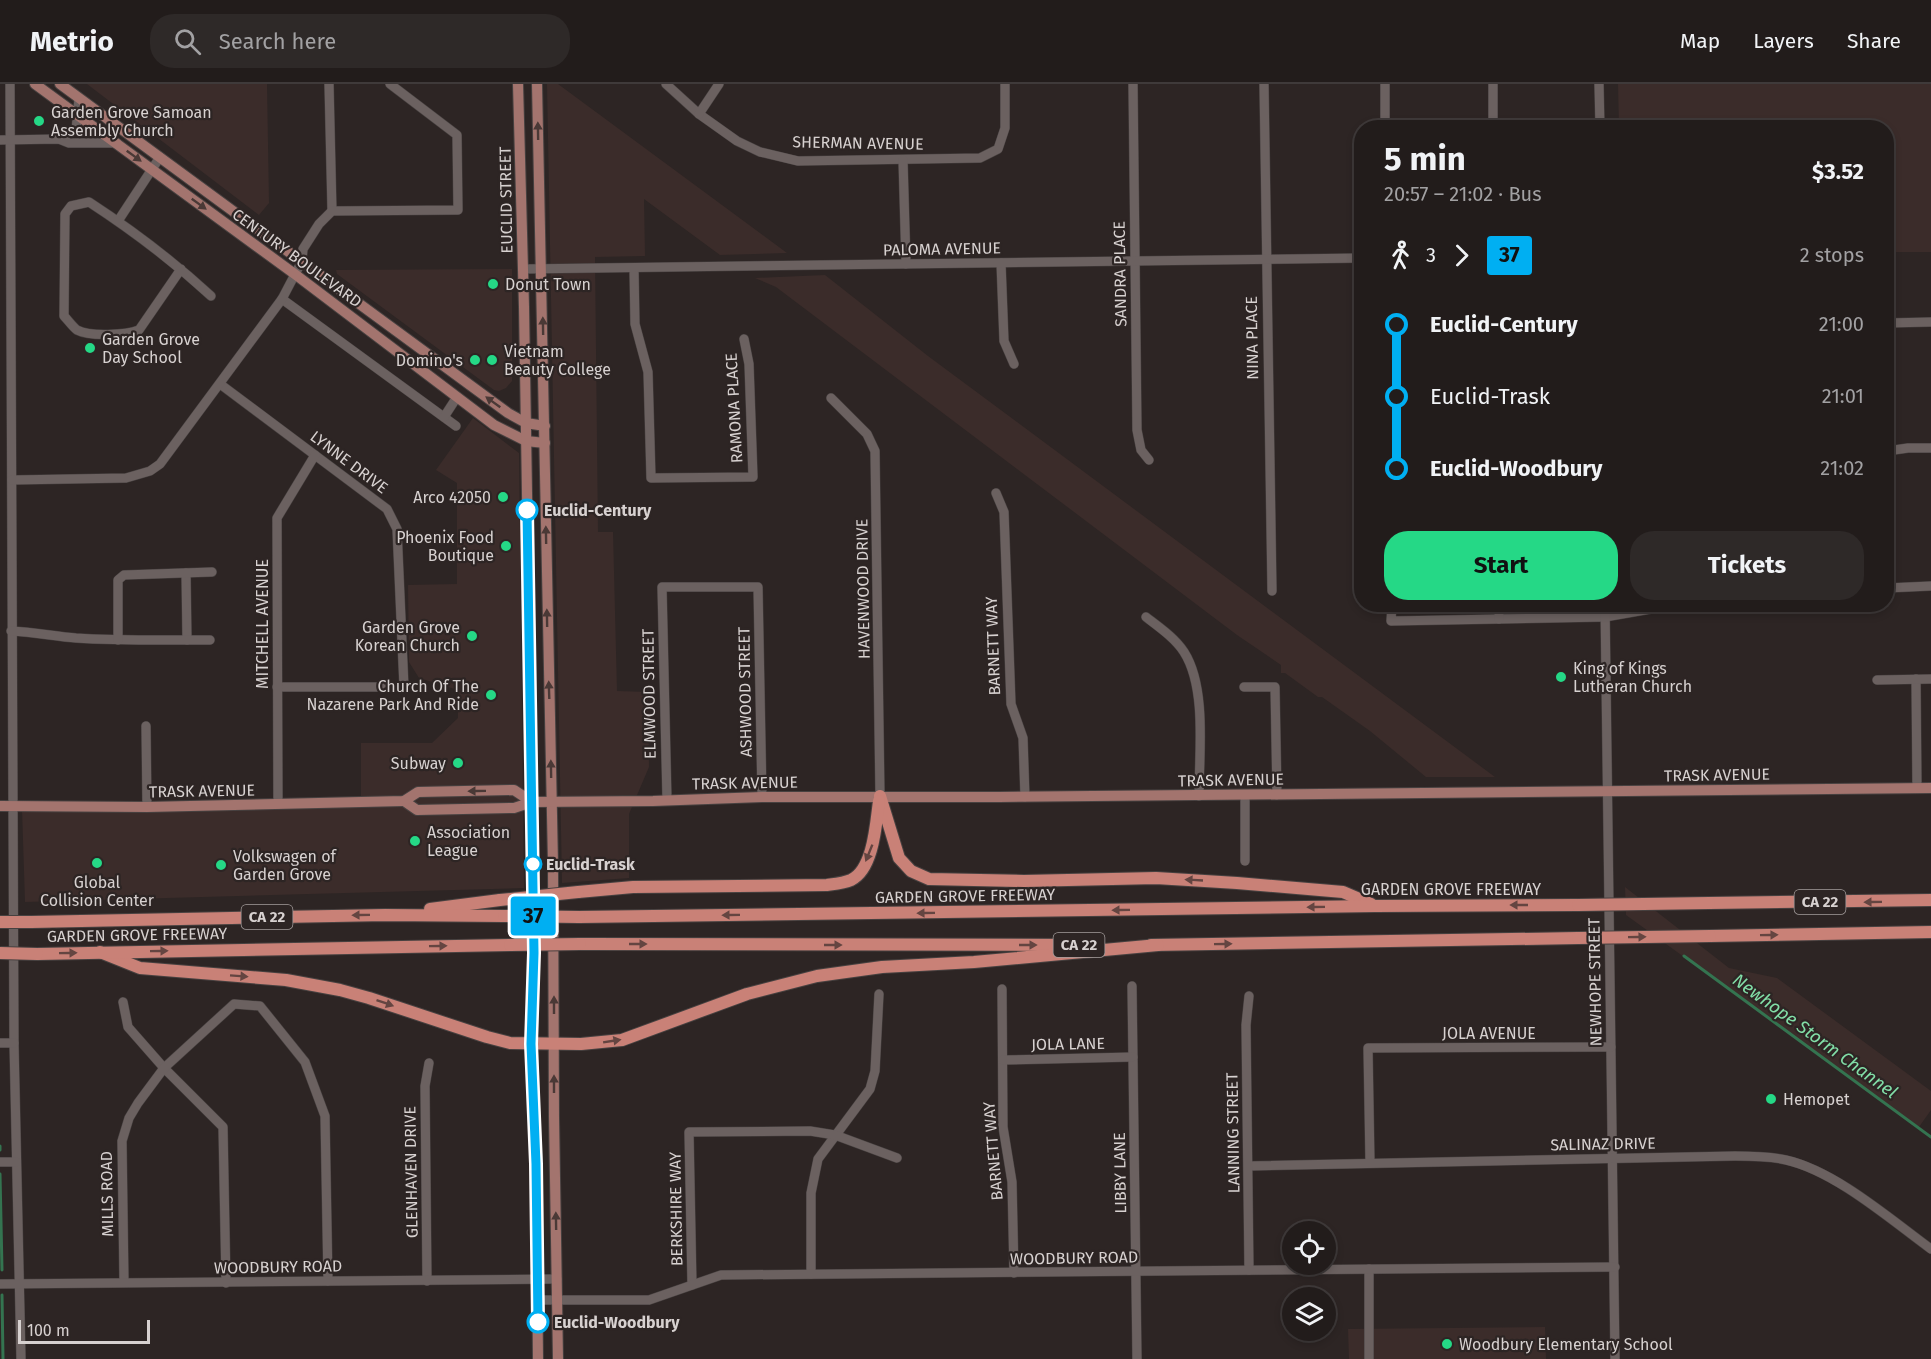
<!DOCTYPE html>
<meta charset="utf-8">
<style>
:root{--surface:#221c1b;--page:#2e2928;--text:#f1f3f6;--muted:#a2a1a3;--line:#3f3a3a;--accent:#25d886}
body{margin:0;font-family:"Fira Sans",sans-serif;background:var(--page);color:var(--text);height:100vh;display:flex;flex-direction:column;font-size:22px;white-space:nowrap}
*{box-sizing:border-box;margin:0}
p{font-size:20px;color:var(--muted)}
.icon{flex:none;width:33px;height:33px;fill:none;stroke:currentColor;stroke-width:2;stroke-linecap:round;stroke-linejoin:round}
.map{position:relative;flex:1;overflow:hidden}
.panel{position:absolute;left:1354px;top:36px;width:540px;height:492px;display:flex;flex-direction:column;background:var(--surface);border-radius:24px;box-shadow:0 3px 9px #0003,0 0 0 2px var(--line)}
.panel>*{flex:none}
.badge{padding:0 12px;border-radius:4px;font-size:21px;line-height:39px}
.buttons{position:absolute;left:1282px;top:1137px;display:grid;gap:12px}
.buttons a{display:grid;place-items:center;width:54px;height:54px;border-radius:50%;background:var(--surface);box-shadow:0 3px 9px #0003,0 0 0 2px var(--line);font-size:30px}
.scale{position:absolute;left:18px;bottom:15px;width:132px;box-sizing:border-box;padding-left:6px;border:3px solid #d7d1d0;border-top:0;font-size:16px;line-height:21px;white-space:nowrap;color:#d7d1d0;-webkit-text-stroke:4px #2d2524;paint-order:stroke}
.map>.badge{position:absolute;translate:-50% -50%;box-shadow:0 0 0 3px #fff}
.legs{display:flex;align-items:center;gap:9px;height:66px;padding:0 30px;font-size:20px}
.legs p{margin-inline-start:auto}
.headline{display:flex;align-items:center;justify-content:space-between;height:102px;padding:0 30px}
h1{font-size:33px;font-weight:700;line-height:45px}
.button{display:flex;gap:12px;margin-top:auto;padding:12px 30px}
.button a{flex:1;height:69px;border-radius:24px;background:var(--accent);color:#111;font-size:24px;font-weight:700;line-height:69px;text-align:center}
.button a+a{background:var(--page);color:var(--text)}
ul{padding:0 30px;list-style:none}
li{display:flex;align-items:center;gap:21px;height:72px;font-size:22px}
li i{display:grid;place-items:center;width:9px;height:100%;margin:0 8px;background:currentColor}
li i::after{content:'';width:15px;height:15px;margin:-8px;border:4px solid;border-radius:50%;background:var(--surface)}
li p{margin-inline-start:auto}
li:first-child i{background:linear-gradient(#0000 50%,currentColor 0)}
li:last-child i{background:linear-gradient(currentColor 50%,#0000 0)}
header{display:flex;align-items:center;gap:36px;box-sizing:border-box;height:84px;padding:0 30px;background:var(--surface);border-bottom:2px solid var(--line)}
header strong{font-size:28px}
nav{display:flex;gap:33px;margin-inline-start:auto;font-size:21px}
.search{width:420px;height:54px;background:var(--page);display:flex;align-items:center;gap:15px;box-sizing:border-box;padding:0 21px;border-radius:24px;color:var(--muted);font-size:22px}
.map>svg:first-child{display:block}
.built{fill:#3b2c2a}
.lines{fill:none;stroke-linecap:round;stroke-linejoin:round}
.stream{stroke:#347450;stroke-width:3}
.minor-casing{stroke:#474140;stroke-width:10}
.major-casing{stroke:#474140;stroke-width:12}
.highway-casing{stroke:#474140;stroke-width:14}
.minor{stroke:#6b6160;stroke-width:9}
.major{stroke:#a3746e;stroke-width:10}
.highway{stroke:#c98177;stroke-width:12}
.highway-bridge-casing{stroke:#474140;stroke-width:14;stroke-linecap:butt}
.highway-bridge{stroke:#c98177;stroke-width:12}
.oneway{fill:#4a3936}
.oneway2{fill:#644541}
.line-1-casing{stroke:#fff;stroke-width:14}
.line-1{stroke:#00aff2;stroke-width:9}
.poi-dot{fill:#25d886;stroke:#2d2524;stroke-width:2}
.stop-1-dot{fill:#fff;stroke:#00aff2;stroke-width:3}
.labels{text-anchor:middle;dominant-baseline:central;stroke-width:4.5;stroke-linejoin:round;paint-order:stroke}
.shield{fill:#2d2524;stroke:#a49d9c;stroke-width:1.5}
.shield-label{font-size:15px;font-weight:bold;fill:#d7d1d0}
.poi-label{font-size:16px;fill:#d7d1d0;stroke:#2d2524;text-anchor:start}
.street-label{font-size:16px;fill:#d7d1d0;stroke:#2d2524}
.stop-label{font-size:16px;font-weight:bold;fill:#d7d1d0;stroke:#2d2524;text-anchor:start}
.water-label{font-size:18px;font-style:italic;fill:#82dea7;stroke:#2d2524}
</style>
<header>
<strong>Metrio</strong>
<div class="search"><svg class="icon" aria-label="search" viewBox="0 0 24 24"><circle cx="10" cy="10" r="6"/><path d="M15 15l6 6"/></svg>Search here</div>
<nav><a>Map</a><a>Layers</a><a>Share</a></nav>
</header>
<div class="map">
<svg width="1931" height="1275" viewBox="0 0 1931 1275">
<rect width="100%" height="100%" fill="#2d2524"/>
<g class="built">
<path d="M87,0H267L269,119L259,131Z"/>
<path d="M547,0H558L787,169L720,171L644,115L645,172L595,173L598,448H613L617,607L648,608L649,683L629,730V794L562,799Z"/>
<path d="M1618,0H1931V168H1887V44L1619,43Z"/>
<path d="M512,185V297L506,304L499,307L494,306L337,190L336,186Z"/>
<path d="M825,191L928,272L1495,693H1426L1370,647L1322,613H1318L1285,589H1281V581L1237,551L776,203L755,194Z"/>
<path d="M473,334L519,369L524,804L25,818L22,725L361,715V659H432L458,634V606L419,594L409,578L408,501L457,500V399L436,386Z"/>
<path d="M1625,803L1729,884L1777,894L1931,1007V1026L1919,1043L1626,831Z"/>
<path d="M1545,1243L1546,1275H1349L1348,1245Z"/>
</g>
<g class="lines">
<g class="stream">
<path d="M1684,872L1931,1053"/>
<path d="M0,1062V1066"/>
<path d="M0,1090L2,1186"/>
<path d="M2,1211L3,1275"/>
</g>
<defs>
<g id="minor">
<path d="M10,0L14,959L21,1275"/>
<path d="M329,0L332,127"/>
<path d="M666,0L699,30L737,57L760,68L798,77L980,74L998,65L1005,44V0"/>
<path d="M1133,0L1137,346L1141,366L1149,376"/>
<path d="M1264,0L1272,507"/>
<path d="M1385,0V44"/>
<path d="M1493,0V44"/>
<path d="M1599,0L1600,44"/>
<path d="M699,30L719,0"/>
<path d="M59,55L76,46L79,14"/>
<path d="M0,56L59,55L69,59H117"/>
<path d="M903,76L906,180"/>
<path d="M118,137L160,73"/>
<path d="M1001,179L1004,257L1014,280"/>
<path d="M634,184L635,240L648,288L651,394L753,393L749,280L744,255"/>
<path d="M181,185L139,246C126,251 90,253 77,246C72,242 68,236 64,232L65,130L71,122L89,118C132,146 173,177 211,212"/>
<path d="M523,185L1362,174"/>
<path d="M282,215L456,342"/>
<path d="M1887,239L1931,238"/>
<path d="M220,300L387,425L397,445L404,603H277"/>
<path d="M831,314L867,350L875,367L880,712"/>
<path d="M444,333L457,313"/>
<path d="M1887,367L1908,364H1931"/>
<path d="M12,396L126,394L150,387L160,380L282,215L302,177L303,165L319,140L332,127L458,126L457,51L390,0"/>
<path d="M996,409L1004,428L1011,620L1023,654L1025,713"/>
<path d="M186,489L187,556"/>
<path d="M1887,504L1931,502"/>
<path d="M1392,520L1391,537L1605,533L1668,522L1703,520"/>
<path d="M1499,520V535"/>
<path d="M1605,520L1615,1275"/>
<path d="M1146,533C1159,543 1175,554 1184,568C1207,604 1199,670 1199,712"/>
<path d="M11,547C33,548 54,552 76,554C120,557 165,556 210,556"/>
<path d="M118,556V496L124,491L212,488"/>
<path d="M1916,595L1917,704"/>
<path d="M1877,596L1931,595"/>
<path d="M1244,603H1275L1277,711"/>
<path d="M146,642L147,723"/>
<path d="M1245,711V777"/>
<path d="M667,716L662,503H758L762,713"/>
<path d="M278,720L277,434L315,371"/>
<path d="M1132,902L1137,1275"/>
<path d="M1002,905L1003,1043L1012,1098L1014,1189"/>
<path d="M123,918L128,943L164,984L223,1043L226,1199"/>
<path d="M0,959H14"/>
<path d="M1003,976L1133,973"/>
<path d="M0,1078H16"/>
<path d="M1370,1079L1368,964L1611,963"/>
<path d="M1249,1082L1735,1072C1752,1072 1769,1072 1786,1076C1835,1087 1890,1135 1931,1165"/>
<path d="M1369,1185V1275"/>
<path d="M1249,1186L1246,941L1249,912"/>
<path d="M811,1190V1109L818,1075L870,1005L875,987L879,910"/>
<path d="M427,1197L425,1002L429,979"/>
<path d="M124,1198L122,1057L129,1034L138,1019L164,984L234,920L260,922L305,978L325,1032L328,1197"/>
<path d="M0,1200L557,1195"/>
<path d="M692,1201L689,1048L810,1047L835,1051L897,1074"/>
<path d="M537,1216H649L721,1191L1615,1183"/>
</g>
<g id="major">
<path d="M35,0L296,191L494,341L526,357L545,359"/>
<path d="M60,0L508,329L526,339L545,342"/>
<path d="M518,0L524,223L532,718L533,869L532,960L536,1080L538,1275"/>
<path d="M537,0L553,780L554,1033L558,1275"/>
<path d="M404,717L417,726L514,724L532,718L653,717L762,713H999L1931,704"/>
<path d="M0,722L147,723L404,717L418,708L514,706L532,718"/>
</g>
<g id="highway">
<path d="M880,712L899,774L911,787L929,795L1024,797L1156,794L1237,799L1343,808L1371,820"/>
<path d="M578,808L633,803L827,801C834,800 844,799 851,796C874,785 876,738 879,717"/>
<path d="M1709,819L1931,816"/>
<path d="M430,825L500,816"/>
<path d="M579,833L1375,822L1578,821"/>
<path d="M31,838L385,831L504,832"/>
<path d="M1710,852L1931,848"/>
<path d="M580,860L1083,861"/>
<path d="M1151,861L1578,854"/>
<path d="M100,868L140,884L286,896L340,906L369,914L487,953L510,959L581,960L622,956L747,910L817,892L882,883L974,878L1158,861"/>
<path d="M37,870L510,861"/>
</g>
</defs>
<use href="#minor" class="minor-casing"/>
<use href="#major" class="major-casing"/>
<use href="#highway" class="highway-casing"/>
<use href="#minor" class="minor"/>
<use href="#major" class="major"/>
<use href="#highway" class="highway"/>
<defs>
<g id="highway-bridge">
<path d="M500,816L578,808"/>
<path d="M1578,821L1709,819"/>
<path d="M504,832L579,833"/>
<path d="M0,838H31"/>
<path d="M1578,854L1710,852"/>
<path d="M510,861L580,860"/>
<path d="M0,869L37,870"/>
</g>
</defs>
<use href="#highway-bridge" class="highway-bridge-casing"/>
<use href="#highway-bridge" class="highway-bridge"/>
</g>
<defs><path id="oneway-solid" d="M-6-.8H1V-3.2L6.5 0L1 3.2V.8H-6Z" transform="scale(1.5)"/></defs>
<g class="oneway">
<use href="#oneway-solid" transform="translate(538 47) rotate(-91)"/>
<use href="#oneway-solid" transform="translate(134 72) rotate(36)"/>
<use href="#oneway-solid" transform="translate(199 120) rotate(36)"/>
<use href="#oneway-solid" transform="translate(543 242) rotate(-91)"/>
<use href="#oneway-solid" transform="translate(493 318) rotate(-144)"/>
<use href="#oneway-solid" transform="translate(546 451) rotate(-91)"/>
<use href="#oneway-solid" transform="translate(547 534) rotate(-91)"/>
<use href="#oneway-solid" transform="translate(549 606) rotate(-92)"/>
<use href="#oneway-solid" transform="translate(551 685) rotate(-91)"/>
<use href="#oneway-solid" transform="translate(477 707) rotate(179)"/>
<use href="#oneway-solid" transform="translate(554 921) rotate(-90)"/>
<use href="#oneway-solid" transform="translate(554 1000) rotate(-90)"/>
<use href="#oneway-solid" transform="translate(556 1137) rotate(-91)"/>
</g>
<g class="oneway2">
<use href="#oneway-solid" transform="translate(869 769) rotate(112)"/>
<use href="#oneway-solid" transform="translate(1194 796) rotate(-177)"/>
<use href="#oneway-solid" transform="translate(1873 818) rotate(179)"/>
<use href="#oneway-solid" transform="translate(1519 821) rotate(180)"/>
<use href="#oneway-solid" transform="translate(1316 823) rotate(179)"/>
<use href="#oneway-solid" transform="translate(1121 826) rotate(179)"/>
<use href="#oneway-solid" transform="translate(926 829) rotate(179)"/>
<use href="#oneway-solid" transform="translate(361 831) rotate(179)"/>
<use href="#oneway-solid" transform="translate(731 831) rotate(179)"/>
<use href="#oneway-solid" transform="translate(1769 851) rotate(-1)"/>
<use href="#oneway-solid" transform="translate(1637 853) rotate(-1)"/>
<use href="#oneway-solid" transform="translate(638 860)"/>
<use href="#oneway-solid" transform="translate(1223 860) rotate(-1)"/>
<use href="#oneway-solid" transform="translate(833 861)"/>
<use href="#oneway-solid" transform="translate(1028 861)"/>
<use href="#oneway-solid" transform="translate(438 862) rotate(-1)"/>
<use href="#oneway-solid" transform="translate(159 867) rotate(-1)"/>
<use href="#oneway-solid" transform="translate(68 869) rotate(-1)"/>
<use href="#oneway-solid" transform="translate(239 892) rotate(4)"/>
<use href="#oneway-solid" transform="translate(385 919) rotate(19)"/>
<use href="#oneway-solid" transform="translate(612 957) rotate(-9)"/>
</g>
<g class="lines">
<defs>
<path id="line-1" d="M527,426L534,869L531,960L536,1080L538,1238"/>
</defs>
<use href="#line-1" class="line-1-casing"/>
<use href="#line-1" class="line-1"/>
</g>
<g class="poi-dot">
<circle cx="39" cy="37" r="6"/>
<circle cx="493" cy="200" r="6"/>
<circle cx="90" cy="264" r="6"/>
<circle cx="475" cy="276" r="6"/>
<circle cx="492" cy="276" r="6"/>
<circle cx="503" cy="413" r="6"/>
<circle cx="506" cy="462" r="6"/>
<circle cx="472" cy="552" r="6"/>
<circle cx="1561" cy="593" r="6"/>
<circle cx="491" cy="611" r="6"/>
<circle cx="458" cy="679" r="6"/>
<circle cx="415" cy="757" r="6"/>
<circle cx="97" cy="779" r="6"/>
<circle cx="221" cy="781" r="6"/>
<circle cx="1771" cy="1015" r="6"/>
<circle cx="1447" cy="1260" r="6"/>
</g>
<g class="stop-1-dot">
<circle cx="527" cy="426" r="10"/>
<circle cx="533" cy="780" r="8"/>
<circle cx="538" cy="1238" r="10"/>
</g>
<g class="labels">
<g class="shield">
<rect x="1794.5" y="806" width="51" height="24" rx="4.5"/>
<rect x="241.5" y="821" width="51" height="24" rx="4.5"/>
<rect x="1053.5" y="849" width="51" height="24" rx="4.5"/>
</g>
<g class="shield-label">
<text x="1820" y="818">CA 22</text>
<text x="267" y="833">CA 22</text>
<text x="1079" y="861">CA 22</text>
</g>
<g class="poi-label">
<text x="51" y="28">Garden Grove Samoan<tspan x="51" dy="18">Assembly Church</tspan></text>
<text x="505" y="200">Donut Town</text>
<text x="102" y="255">Garden Grove<tspan x="102" dy="18">Day School</tspan></text>
<text x="504" y="267">Vietnam<tspan x="504" dy="18">Beauty College</tspan></text>
<text x="463" y="276" text-anchor="end">Domino's</text>
<text x="491" y="413" text-anchor="end">Arco 42050</text>
<text x="494" y="453" text-anchor="end">Phoenix Food<tspan x="494" dy="18">Boutique</tspan></text>
<text x="460" y="543" text-anchor="end">Garden Grove<tspan x="460" dy="18">Korean Church</tspan></text>
<text x="1573" y="584">King of Kings<tspan x="1573" dy="18">Lutheran Church</tspan></text>
<text x="479" y="602" text-anchor="end">Church Of The<tspan x="479" dy="18">Nazarene Park And Ride</tspan></text>
<text x="446" y="679" text-anchor="end">Subway</text>
<text x="427" y="748">Association<tspan x="427" dy="18">League</tspan></text>
<text x="233" y="772">Volkswagen of<tspan x="233" dy="18">Garden Grove</tspan></text>
<text x="97" y="798" text-anchor="middle">Global<tspan x="97" dy="18">Collision Center</tspan></text>
<text x="1783" y="1015">Hemopet</text>
<text x="1459" y="1260">Woodbury Elementary School</text>
</g>
<g class="street-label">
<text transform="translate(858 59) rotate(1)">SHERMAN AVENUE</text>
<text transform="translate(506 116) rotate(-91)">EUCLID STREET</text>
<text transform="translate(942 165) rotate(-1)">PALOMA AVENUE</text>
<text transform="translate(297 174) rotate(36)">CENTURY BOULEVARD</text>
<text transform="translate(1120 190) rotate(-91)">SANDRA PLACE</text>
<text transform="translate(1252 254) rotate(-91)">NINA PLACE</text>
<text transform="translate(734 324) rotate(-93)">RAMONA PLACE</text>
<text transform="translate(349 378) rotate(37)">LYNNE DRIVE</text>
<text transform="translate(863 505) rotate(-91)">HAVENWOOD DRIVE</text>
<text transform="translate(262 540) rotate(-90)">MITCHELL AVENUE</text>
<text transform="translate(993 562) rotate(-92)">BARNETT WAY</text>
<text transform="translate(745 608) rotate(-91)">ASHWOOD STREET</text>
<text transform="translate(649 610) rotate(-91)">ELMWOOD STREET</text>
<text transform="translate(1717 691) rotate(-1)">TRASK AVENUE</text>
<text transform="translate(1231 696) rotate(-1)">TRASK AVENUE</text>
<text transform="translate(745 699) rotate(-1)">TRASK AVENUE</text>
<text transform="translate(202 707) rotate(-1)">TRASK AVENUE</text>
<text x="1451" y="805">GARDEN GROVE FREEWAY</text>
<text transform="translate(965 812) rotate(-1)">GARDEN GROVE FREEWAY</text>
<text transform="translate(137 851) rotate(-1)">GARDEN GROVE FREEWAY</text>
<text transform="translate(1595 898) rotate(-91)">NEWHOPE STREET</text>
<text x="1489" y="949">JOLA AVENUE</text>
<text transform="translate(1068 960) rotate(-1)">JOLA LANE</text>
<text transform="translate(1233 1049) rotate(-91)">LANNING STREET</text>
<text transform="translate(1603 1060) rotate(-1)">SALINAZ DRIVE</text>
<text transform="translate(993 1067) rotate(-95)">BARNETT WAY</text>
<text transform="translate(411 1088) rotate(-91)">GLENHAVEN DRIVE</text>
<text transform="translate(1120 1089) rotate(-91)">LIBBY LANE</text>
<text transform="translate(107 1110) rotate(-91)">MILLS ROAD</text>
<text transform="translate(676 1125) rotate(-91)">BERKSHIRE WAY</text>
<text transform="translate(1074 1174) rotate(-1)">WOODBURY ROAD</text>
<text transform="translate(278 1183) rotate(-1)">WOODBURY ROAD</text>
</g>
<g class="stop-label">
<text x="544" y="426">Euclid-Century</text>
<text x="546" y="780">Euclid-Trask</text>
<text x="554" y="1238">Euclid-Woodbury</text>
</g>
<g class="water-label">
<text transform="translate(1815 952) rotate(36)">Newhope Storm Channel</text>
</g>
</g>
</svg>
<div class="buttons">
<a><svg class="icon" aria-label="locate" viewBox="0 0 24 24"><circle cx="12" cy="12" r="6"/><path d="M12 2v4M12 18v4M2 12h4M18 12h4"/></svg></a>
<a><svg class="icon" aria-label="layers" viewBox="0 0 24 24"><path d="M12 4l9 5-9 5-9-5zM3 14l9 5 9-5"/></svg></a>
</div>
<div class="scale">100 m</div>
<b class="badge" style="left:533px;top:832px;background:#00aff2;color:#111">37</b>
<section class="panel">
<div class="headline"><div><h1>5 min</h1><p>20:57 – 21:02 · Bus</p></div><b>$3.52</b></div>
<div class="legs"><svg class="icon" aria-label="walk" viewBox="0 0 24 24"><circle cx="13" cy="4" r="2"/><path d="M13 8l-2 6 4 7M11 14l-3 7M7 12l3-4h3l4 4"/></svg>3<svg class="icon" aria-label="forward" viewBox="0 0 24 24"><path d="M9 5l7 7-7 7"/></svg><b class="badge" style="background:#00aff2;color:#111">37</b><p>2 stops</p></div>
<ul>
<li><i style="color:#00aff2"></i><b>Euclid-Century</b><p>21:00</p></li>
<li><i style="color:#00aff2"></i><span>Euclid-Trask</span><p>21:01</p></li>
<li><i style="color:#00aff2"></i><b>Euclid-Woodbury</b><p>21:02</p></li>
</ul>
<div class="button"><a>Start</a><a>Tickets</a></div>
</section>
</div>
